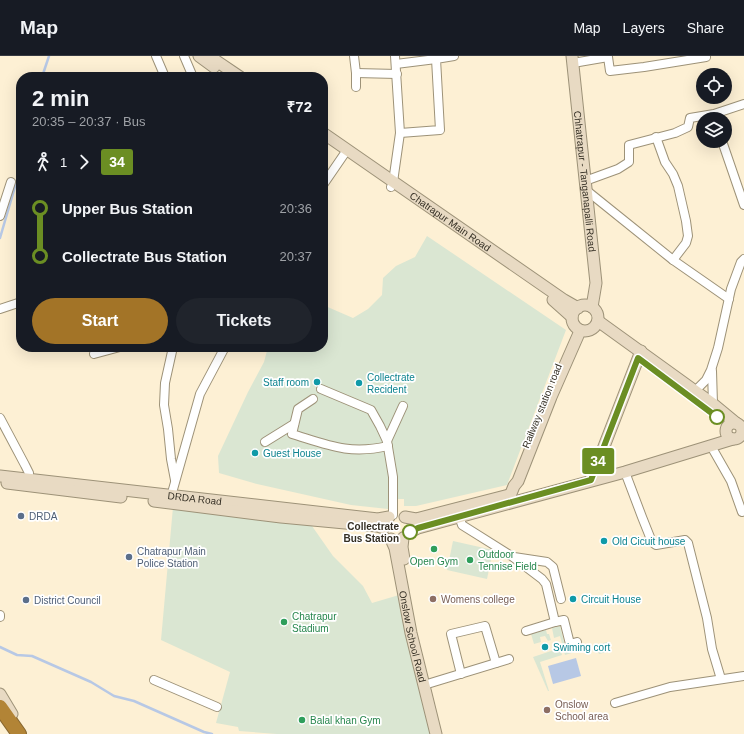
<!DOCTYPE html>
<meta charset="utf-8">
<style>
:root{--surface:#171b24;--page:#20242c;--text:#f1f3f6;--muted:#9ea1a6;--line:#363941;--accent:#a37427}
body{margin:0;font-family:Helvetica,sans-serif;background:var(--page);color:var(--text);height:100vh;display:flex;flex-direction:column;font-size:15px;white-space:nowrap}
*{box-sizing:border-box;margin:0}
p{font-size:13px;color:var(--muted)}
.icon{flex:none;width:22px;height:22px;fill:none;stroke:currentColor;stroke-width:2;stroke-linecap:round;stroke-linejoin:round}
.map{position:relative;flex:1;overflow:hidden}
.sheet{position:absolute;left:16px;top:16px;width:312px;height:280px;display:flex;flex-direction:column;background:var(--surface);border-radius:16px;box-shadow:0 4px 16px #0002}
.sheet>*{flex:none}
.badge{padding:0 8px;border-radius:3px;font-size:14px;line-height:26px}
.fabs{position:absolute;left:696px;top:12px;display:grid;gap:8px}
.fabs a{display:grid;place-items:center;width:36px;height:36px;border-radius:50%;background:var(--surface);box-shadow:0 4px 16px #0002;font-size:20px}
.map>.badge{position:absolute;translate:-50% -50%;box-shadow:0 0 0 2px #fff}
.legs{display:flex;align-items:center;gap:6px;height:44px;padding:0 16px;font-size:13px}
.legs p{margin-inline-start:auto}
.overview{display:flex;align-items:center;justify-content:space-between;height:68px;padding:0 16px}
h1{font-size:22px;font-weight:700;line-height:30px}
.button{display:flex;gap:8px;margin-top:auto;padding:8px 16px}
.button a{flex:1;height:46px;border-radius:24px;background:var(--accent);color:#fff;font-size:16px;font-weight:700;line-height:46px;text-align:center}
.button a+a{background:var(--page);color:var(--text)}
ul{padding:0 16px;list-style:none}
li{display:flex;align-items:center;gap:14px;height:48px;font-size:15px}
li i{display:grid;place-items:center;width:6px;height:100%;margin:0 5px;background:currentColor}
li i::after{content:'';width:10px;height:10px;margin:-5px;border:3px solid;border-radius:50%;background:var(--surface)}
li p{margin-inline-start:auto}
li:first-child i{background:linear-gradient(#0000 50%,currentColor 0)}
li:last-child i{background:linear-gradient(currentColor 50%,#0000 0)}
header{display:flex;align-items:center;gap:24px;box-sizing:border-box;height:56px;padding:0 20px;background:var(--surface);border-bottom:1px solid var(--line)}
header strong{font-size:19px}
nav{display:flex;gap:22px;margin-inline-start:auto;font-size:14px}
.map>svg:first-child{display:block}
.green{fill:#dae6d2}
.water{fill:#b7c8e5}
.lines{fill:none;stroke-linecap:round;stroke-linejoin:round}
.stream{stroke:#b7c8e5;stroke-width:2.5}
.street-casing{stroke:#9d9278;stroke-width:10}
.secondary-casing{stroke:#9d9278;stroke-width:13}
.highway-casing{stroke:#866630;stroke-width:16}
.street{stroke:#fff;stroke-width:8}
.secondary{stroke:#e8dac3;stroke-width:11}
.highway{stroke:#b28436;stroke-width:14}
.line-1-casing{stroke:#fff;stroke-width:9}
.line-1{stroke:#6b8e23;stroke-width:6}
.culture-dot{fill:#0f9aa8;stroke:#fff;stroke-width:1.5}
.stop-1-dot{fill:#fff;stroke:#6b8e23;stroke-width:2}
.service-dot{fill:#5c6f8a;stroke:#fff;stroke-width:1.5}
.leisure-dot{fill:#2e9e5b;stroke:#fff;stroke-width:1.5}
.education-dot{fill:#8d6e63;stroke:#fff;stroke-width:1.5}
.labels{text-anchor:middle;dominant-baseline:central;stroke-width:3.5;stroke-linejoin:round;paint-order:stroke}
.street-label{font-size:10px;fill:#342f24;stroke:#fff}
.culture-label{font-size:10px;fill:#0d838f;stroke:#fff;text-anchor:start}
.service-label{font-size:10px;fill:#4e5e75;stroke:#fff;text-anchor:start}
.stop-label{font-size:10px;font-weight:bold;fill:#342f24;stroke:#fff;text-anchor:end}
.leisure-label{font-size:10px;fill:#27864d;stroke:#fff;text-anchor:start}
.education-label{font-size:10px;fill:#785e54;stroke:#fff;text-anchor:start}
</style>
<header>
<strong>Map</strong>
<nav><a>Map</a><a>Layers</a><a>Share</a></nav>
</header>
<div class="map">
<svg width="744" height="678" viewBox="0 0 744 678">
<rect width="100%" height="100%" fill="#fdf0d4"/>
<g class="green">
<path d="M427,180L566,274L507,429L416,450H404V443H389L388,453L351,449L257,428L219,417L218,400L248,336L264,306L268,291H323V249L353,262L368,253L382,239L383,222L396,210L415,201Z"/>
<path d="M173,451L312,470L333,500L363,530L372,547L399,539L433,678H277L239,675L238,671L216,667L230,616L161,584Z"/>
<path d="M453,485L493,494L487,523L447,514Z"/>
<path d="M560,570L566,594L577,591L578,595L565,599L560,580L554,582L552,572Z"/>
<path d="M546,574L547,578H549L551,584L548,585L545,580L540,581L541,586L534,588L531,578Z"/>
<path d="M607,586L610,595L599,598L596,589Z"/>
<path d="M560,592L562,599L540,606L549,635H548L533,601Z"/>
</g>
<path class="water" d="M576,602L581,620L553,628L548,610Z"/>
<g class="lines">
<g class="stream">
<path d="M42,21L49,0"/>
<path d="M0,182L21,110"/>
<path d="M0,591L17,599L32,600L91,626L114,640L134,645L204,676L212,678"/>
</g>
<defs>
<g id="street">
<path d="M156,0L165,21"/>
<path d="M184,0L193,21"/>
<path d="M354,0L356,17V31"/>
<path d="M573,7L608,1L610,15L644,11L706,1"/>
<path d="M396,8L436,3"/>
<path d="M356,17L397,18"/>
<path d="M400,77L440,74L436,3L454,0"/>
<path d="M656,81L665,106L673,118L678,130L686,165L688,180L686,187L673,204"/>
<path d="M722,85L744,149"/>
<path d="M585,125L618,113L629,106V89L675,77L688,71L690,62L714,58L744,48"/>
<path d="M323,129L347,94"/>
<path d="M391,131L393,126L400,77L395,0"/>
<path d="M586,134L673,204L729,243"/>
<path d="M0,160L11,126"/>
<path d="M0,253L21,246"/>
<path d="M173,291L165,327L164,349L168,373L171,403L175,424"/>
<path d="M94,298L120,291"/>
<path d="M712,315L713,348"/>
<path d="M321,333L371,354L380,370L387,385L393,421V459"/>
<path d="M695,335L706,324L711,314L718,292L731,233L741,206L744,203"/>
<path d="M313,343L298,353L292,378C328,389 349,399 388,390"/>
<path d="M0,362L25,409L29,417L28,428"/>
<path d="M387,385L403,350"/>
<path d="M265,386L294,368"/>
<path d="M711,390L731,425L742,456"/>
<path d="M625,416L642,461L652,486L656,489L685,484L688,487L707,562L712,593L721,623"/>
<path d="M170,444L200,338L225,291"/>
<path d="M459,460L462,469L513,501L542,523L546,528L555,566L564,564L570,588L577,586"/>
<path d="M514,501L547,506L553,511L561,543"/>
<path d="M0,559V561"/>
<path d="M526,575L555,566"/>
<path d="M461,618L451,578L485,570L496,607"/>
<path d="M154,624L217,651"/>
<path d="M424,629L509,603"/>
<path d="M615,647L670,631L744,620"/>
</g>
<g id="secondary">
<path d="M199,0L214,11"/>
<path d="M209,0L240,21"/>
<path id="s1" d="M572,0L596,227L592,251"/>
<path id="s2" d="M323,77L564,244L578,252"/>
<path d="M553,244L572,261"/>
<circle cx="585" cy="262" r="13"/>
<path d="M598,265L713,348L736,367"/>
<circle cx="734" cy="375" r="8"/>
<path id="s3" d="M0,420L378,463L389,461"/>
<path d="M591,424L641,295"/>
<path d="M7,427L121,441"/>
<path d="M154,445L281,461L377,470L384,472"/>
<path d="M508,445L514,430L518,425L551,341L580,275"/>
<path d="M405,461L416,463L509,439"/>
<path d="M408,477L418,472L625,416L733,383"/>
<path d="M403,482L402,491L404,503"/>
<path id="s4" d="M391,483L395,492L411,577L436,678"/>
<path d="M0,638L12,658"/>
</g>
<path id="highway" d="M0,651L19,678"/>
</defs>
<use href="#street" class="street-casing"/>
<use href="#secondary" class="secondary-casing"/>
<use href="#highway" class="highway-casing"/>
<use href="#street" class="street"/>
<use href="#secondary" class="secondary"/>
<use href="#highway" class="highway"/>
</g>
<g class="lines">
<defs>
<path id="line-1" d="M410,476L418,472L591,424L638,302L717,361"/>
</defs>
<use href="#line-1" class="line-1-casing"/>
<use href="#line-1" class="line-1"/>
</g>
<g class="culture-dot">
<circle cx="317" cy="326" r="4"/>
<circle cx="359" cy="327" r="4"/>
<circle cx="255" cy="397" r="4"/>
<circle cx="604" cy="485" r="4"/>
<circle cx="573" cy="543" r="4"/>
<circle cx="545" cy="591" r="4"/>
</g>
<g class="stop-1-dot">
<circle cx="717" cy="361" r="7"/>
<circle cx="410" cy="476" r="7"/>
</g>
<g class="service-dot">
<circle cx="21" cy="460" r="4"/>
<circle cx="129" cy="501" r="4"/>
<circle cx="26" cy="544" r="4"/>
</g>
<g class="leisure-dot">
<circle cx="434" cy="493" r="4"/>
<circle cx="470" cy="504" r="4"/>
<circle cx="284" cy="566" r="4"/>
<circle cx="302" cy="664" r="4"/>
</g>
<g class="education-dot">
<circle cx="433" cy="543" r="4"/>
<circle cx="547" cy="654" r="4"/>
</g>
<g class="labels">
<g class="street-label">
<text stroke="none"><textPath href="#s1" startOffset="126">Chhatrapur - Tanganapalli Road</textPath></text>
<text stroke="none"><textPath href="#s2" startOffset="155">Chatrapur Main Road</textPath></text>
<text transform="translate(542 350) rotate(-68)">Railway station road</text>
<text stroke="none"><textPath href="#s3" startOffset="196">DRDA Road</textPath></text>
<text stroke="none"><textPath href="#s4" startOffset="100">Onslow School Road</textPath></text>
</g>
<g class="culture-label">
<text x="367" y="321">Collectrate<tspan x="367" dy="12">Recident</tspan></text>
<text x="309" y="326" text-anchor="end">Staff room</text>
<text x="263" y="397">Guest House</text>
<text x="612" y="485">Old Cicuit house</text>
<text x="581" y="543">Circuit House</text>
<text x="553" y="591">Swiming cort</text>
</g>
<g class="service-label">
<text x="29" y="460">DRDA</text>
<text x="137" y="495">Chatrapur Main<tspan x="137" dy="12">Police Station</tspan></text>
<text x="34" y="544">District Council</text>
</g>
<g class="stop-label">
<text x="399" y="470">Collectrate<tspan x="399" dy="12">Bus Station</tspan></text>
</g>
<g class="leisure-label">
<text x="478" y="498">Outdoor<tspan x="478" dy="12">Tennise Field</tspan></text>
<text x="434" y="505" text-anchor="middle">Open Gym</text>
<text x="292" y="560">Chatrapur<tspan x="292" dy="12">Stadium</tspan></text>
<text x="310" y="664">Balal khan Gym</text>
</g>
<g class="education-label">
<text x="441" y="543">Womens college</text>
<text x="555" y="648">Onslow<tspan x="555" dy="12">School area</tspan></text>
</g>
</g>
</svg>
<div class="fabs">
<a><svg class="icon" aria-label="locate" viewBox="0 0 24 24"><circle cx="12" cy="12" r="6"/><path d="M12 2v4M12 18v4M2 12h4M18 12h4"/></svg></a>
<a><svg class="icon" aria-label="layers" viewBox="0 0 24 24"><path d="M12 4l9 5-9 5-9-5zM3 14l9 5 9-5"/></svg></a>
</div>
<b class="badge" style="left:598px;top:405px;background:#6b8e23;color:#fff">34</b>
<section class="sheet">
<div class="overview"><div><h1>2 min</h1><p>20:35 – 20:37 · Bus</p></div><b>₹72</b></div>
<div class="legs"><svg class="icon" aria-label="walk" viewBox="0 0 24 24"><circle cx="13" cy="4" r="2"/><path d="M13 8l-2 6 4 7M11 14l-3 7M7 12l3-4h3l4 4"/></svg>1<svg class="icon" aria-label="forward" viewBox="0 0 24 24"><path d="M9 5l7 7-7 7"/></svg><b class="badge" style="background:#6b8e23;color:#fff">34</b></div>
<ul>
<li><i style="color:#6b8e23"></i><b>Upper Bus Station</b><p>20:36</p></li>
<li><i style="color:#6b8e23"></i><b>Collectrate Bus Station</b><p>20:37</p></li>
</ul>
<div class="button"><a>Start</a><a>Tickets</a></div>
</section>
</div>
